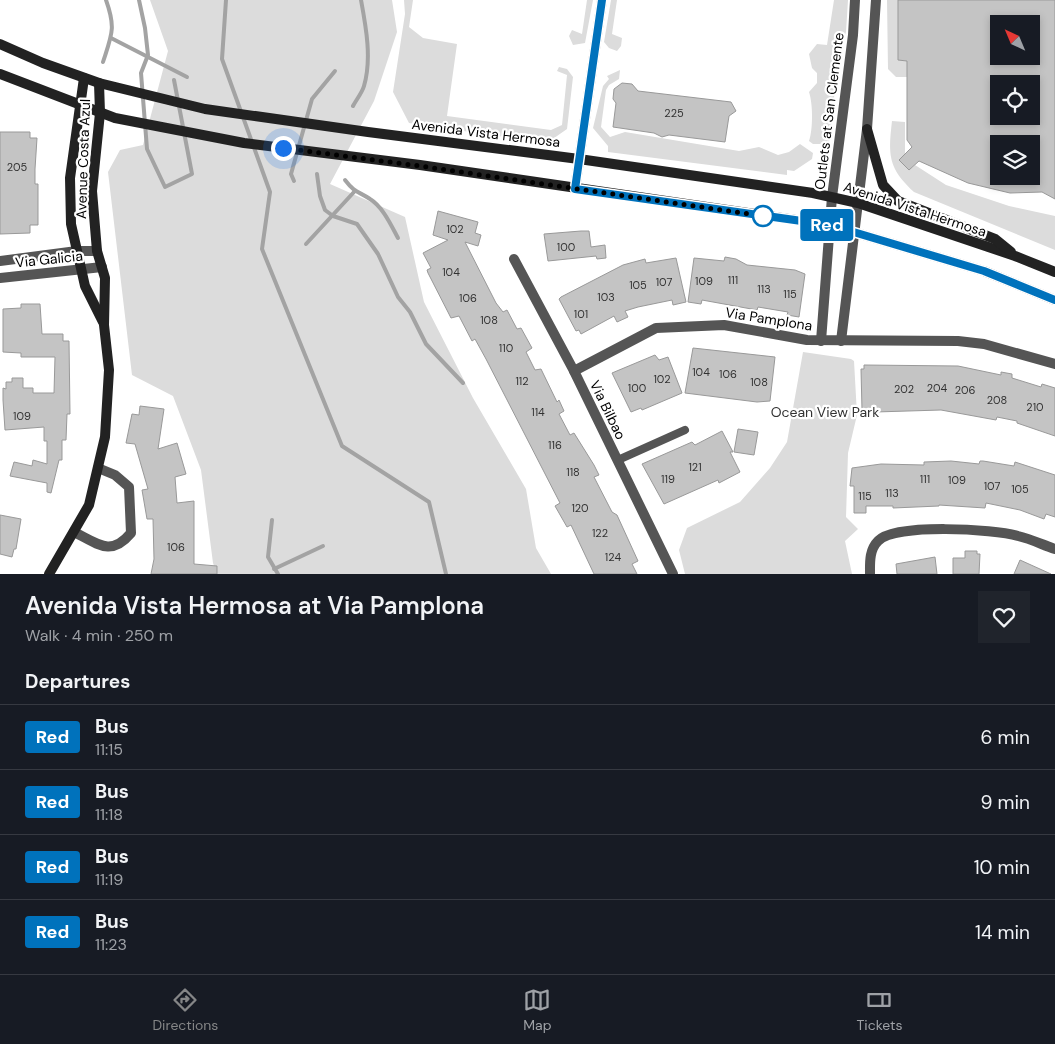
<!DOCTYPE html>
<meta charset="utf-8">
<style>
:root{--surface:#171b24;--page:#20242c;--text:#f1f3f6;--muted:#9ea1a6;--line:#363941;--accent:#858687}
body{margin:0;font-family:"DM Sans",sans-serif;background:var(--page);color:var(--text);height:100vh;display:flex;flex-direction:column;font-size:19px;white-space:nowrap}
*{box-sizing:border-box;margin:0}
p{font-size:16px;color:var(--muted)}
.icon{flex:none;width:28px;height:28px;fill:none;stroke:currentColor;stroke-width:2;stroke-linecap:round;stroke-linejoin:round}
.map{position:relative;height:574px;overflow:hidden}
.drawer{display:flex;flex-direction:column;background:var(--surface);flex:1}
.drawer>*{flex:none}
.badge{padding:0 10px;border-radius:4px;font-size:18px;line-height:32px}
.needle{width:32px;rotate:316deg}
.buttons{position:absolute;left:990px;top:15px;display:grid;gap:10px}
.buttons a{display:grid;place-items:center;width:50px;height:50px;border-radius:0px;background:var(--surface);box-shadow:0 2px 8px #0003;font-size:25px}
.you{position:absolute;width:25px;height:25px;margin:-12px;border:4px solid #fff;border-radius:50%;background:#1a73e8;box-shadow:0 0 0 8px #1a73e833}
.map>.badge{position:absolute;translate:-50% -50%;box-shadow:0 0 0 2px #fff}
h2{padding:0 25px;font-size:19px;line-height:45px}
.round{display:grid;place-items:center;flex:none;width:52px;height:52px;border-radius:0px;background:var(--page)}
.headline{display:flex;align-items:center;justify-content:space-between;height:85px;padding:0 25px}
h1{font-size:24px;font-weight:600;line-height:38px}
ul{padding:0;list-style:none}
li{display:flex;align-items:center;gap:15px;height:65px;padding:0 25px;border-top:1px solid var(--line)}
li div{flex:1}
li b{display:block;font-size:19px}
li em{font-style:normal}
li .badge{min-width:55px;font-weight:700;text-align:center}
.tabs{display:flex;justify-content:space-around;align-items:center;height:70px;border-top:1px solid var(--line);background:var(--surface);font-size:14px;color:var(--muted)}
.tabs a{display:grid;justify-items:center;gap:2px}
.tabs .active{color:var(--accent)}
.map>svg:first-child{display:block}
.green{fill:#dcdcdc}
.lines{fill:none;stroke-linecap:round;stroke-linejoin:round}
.stream{stroke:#a3a3a3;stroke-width:4}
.building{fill:#c4c4c4;stroke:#999;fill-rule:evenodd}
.lane{stroke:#555;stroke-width:8}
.street{stroke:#555;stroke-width:10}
.secondary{stroke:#222;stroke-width:10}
.line-casing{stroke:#fff;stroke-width:11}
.line{stroke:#0072bc;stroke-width:8}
.walk{stroke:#000;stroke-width:5;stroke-dasharray:0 9}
.stop-dot{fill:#fff;stroke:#0072bc;stroke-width:2.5}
.labels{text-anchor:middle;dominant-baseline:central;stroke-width:4.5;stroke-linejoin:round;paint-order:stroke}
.number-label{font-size:11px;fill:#313131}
.street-label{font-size:14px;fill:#000;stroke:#fff}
.park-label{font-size:14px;fill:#333;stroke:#fff}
</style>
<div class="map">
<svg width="1055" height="574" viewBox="0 0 1055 574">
<rect width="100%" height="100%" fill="#fff"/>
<g class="green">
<path d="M150,0H392L397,32L374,101L330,184L405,217L424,302L473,398L526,489L536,548L551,574H217L213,563L201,470L173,396L132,375L108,172L120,150L143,145L168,51Z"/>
<path d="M404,0H413L409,27L423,38L457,44L447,116L551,130L562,125L567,75L557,71L559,67L567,69L573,77L567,129L547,143L409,123L393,92L405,14Z"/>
<path d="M587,0H593L585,43L573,45L569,36L572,30L582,34Z"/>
<path d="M611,0H617L612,34L622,38L621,46L617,51L609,48L604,42Z"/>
<path d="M834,0H848L846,32L839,52L829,144H813L809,141C813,129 813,104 809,92L817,83V73L812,68L809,54L817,44L827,45Z"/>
<path d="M887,0H898V60L907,61V77H896L888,69Z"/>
<path d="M620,70L619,79L609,85L606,90L601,127L610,137L625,132L739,151L759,147L778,155L789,152L800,144L813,153L812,159L794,171L787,170V175L608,152V146L593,128L603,86L609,79L607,76Z"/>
<path d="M892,121L905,122V154L899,160L909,170L915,165L946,185L1009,206L1055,216V250L914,192C888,168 888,155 892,121Z"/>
<path d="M803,352L851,359L854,361L857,415L848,453L846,517L858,529L845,541L852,574H685L679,550L687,528L740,502L770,468L787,442Z"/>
</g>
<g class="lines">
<g class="stream">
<path d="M139,0L145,28L148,55L141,73L147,149L165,187L192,174L174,80"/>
<path d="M226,0L222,59L270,192L262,249L342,446L429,502L446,574"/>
<path d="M111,38L187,77"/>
<path d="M103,62C112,34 116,28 106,0"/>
<path d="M353,106C356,100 362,93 364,86C372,59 366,27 361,0"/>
<path d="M317,174L320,196L325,210L333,216L357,224L378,254L398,297L410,312L426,344L463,383"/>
<path d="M345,180C355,193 358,191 370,199C383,207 391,225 398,238"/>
<path d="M294,181L291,174L312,99L335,71"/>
<path d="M306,244L354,192"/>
<path d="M272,520L268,557L278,574"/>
<path d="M274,569L323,546"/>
</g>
</g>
<g class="building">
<path d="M898,0H1055V199L1042,192L1010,193L968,183L919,161L909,170L899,160L912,147L907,140V61L898,60ZM999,24H1031V56H999ZM999,84H1031V116H999ZM999,144H1031V176H999Z"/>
<path d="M622,83L632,84L638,91L731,102L736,111L729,116L725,142L669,135L662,137L654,133L613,127L616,103L613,99L614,89Z"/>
<path d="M0,132H30V138H37L35,169V184H38V225H30V233L0,234Z"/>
<path d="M438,211L478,222L475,233L481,235L478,246L465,242L496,303L503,312L507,310L517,329L521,328L532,348L526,352L535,370L541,369L557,402L559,400L564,411L559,414L570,435L574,433L594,465L599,475L594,477L612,512L617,515L638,561L632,564L637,574H594L571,525L567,527L555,506L560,503L486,359L475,339L472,341L459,316L451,318L428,273L427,270L431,268L423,253L448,240L433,235Z"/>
<path d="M581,231H589L591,247L605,245L606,258L597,259L596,256L548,261L544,234Z"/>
<path d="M725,257L736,259L747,265L795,270L805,274L799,317L787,315L788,312L758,307L757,310L702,300L701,304L688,302L694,258L724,261Z"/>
<path d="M676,258L686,302L673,305L672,300L638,307L625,311L628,317L617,322L614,316L581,334L579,330L576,331L559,299L561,297L623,265L645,259L646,263Z"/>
<path d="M21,304H40L42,334H63V341H69L70,414H67L66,440H62V460H59L51,493L47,492V483L10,476L14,462L32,466L33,460L47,464V441H44V427L5,430L3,400V388L6,389V382H12V378H23V388H33V393H54L55,357H21V353L3,352V309L21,308Z"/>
<path d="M693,348L775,357L770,401L757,402L685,393Z"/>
<path d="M655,355L659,360L668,357L682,393L642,410L641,408L631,412L612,373Z"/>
<path d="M864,365L958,366L1001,375V372L1012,374V378L1041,387L1042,384L1055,388V436L1017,423V421L997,417L996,420L941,410L875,412L862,410L861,369H864Z"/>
<path d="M140,406L164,409L158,449L177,443L186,474L175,477L177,503L194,501V564L217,566V574H151L154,559L153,519H147L142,490L148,489L135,444L126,443L132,414L139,415Z"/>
<path d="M738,429L758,432L754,455L734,452Z"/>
<path d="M722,431L733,452H730L740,472L719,483L718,480L664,504L642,464L692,442L695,445Z"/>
<path d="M951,461L979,464L980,461H983L1014,466L1015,462L1055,475V517L1046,514L1044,519L1020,510L986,503L985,508L939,505V506L893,508V506H866V513H854V486H850L852,468L881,464L924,465V462Z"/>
<path d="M0,515L21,519L16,549H14L12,557L0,554Z"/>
<path d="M965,551H977V554H980L979,574H953V558H965Z"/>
<path d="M935,557L937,574H897L896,564Z"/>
<path d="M1020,560L1051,574H1014Z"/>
</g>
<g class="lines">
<path class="lane" d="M618,460L685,430"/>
<g class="street">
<path d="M575,189L602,0"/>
<path d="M514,259L574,371L673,574"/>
<path d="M0,261L77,251H97"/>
<path d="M0,278L102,267"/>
<path d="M821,341L832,197L853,35L855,0"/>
<path d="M841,341L867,129L876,0"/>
<path d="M574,371L656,328L724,325L807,340L958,341L984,344L1055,364"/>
<path d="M74,532C98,544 111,557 131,533L129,487L115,475L98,468"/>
<path d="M870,574C870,563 869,550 878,541C895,523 994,529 1018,536C1031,539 1043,545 1055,549"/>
</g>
<g class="secondary">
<path d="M0,44L43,63L99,83L205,109L368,132L579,159L813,193L858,203L1015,256L1055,272"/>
<path d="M0,74L115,118L244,143L420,165L830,225L984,271L1055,300"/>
<path d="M84,78L70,178L71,224L85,286L103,322"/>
<path d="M867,129L883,185L898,201L995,239L1011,252"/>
<path d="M49,574L89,505L105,437L109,370L104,325L105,278L97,251L92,191L100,113L99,83"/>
</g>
</g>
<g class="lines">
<defs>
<path id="line" d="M602,0L575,189L830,225L984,271L1055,300"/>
</defs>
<use href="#line" class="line-casing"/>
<use href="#line" class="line"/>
<path class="walk" d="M283,148L420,166L763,216"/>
</g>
<circle class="stop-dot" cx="763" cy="216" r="10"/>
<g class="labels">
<g class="number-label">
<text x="674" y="113">225</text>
<text x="17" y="167">205</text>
<text x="455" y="229">102</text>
<text x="566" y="247">100</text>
<text x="451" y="272">104</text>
<text x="733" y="280">111</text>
<text x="704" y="281">109</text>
<text x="664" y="282">107</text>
<text x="638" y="285">105</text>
<text x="764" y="289">113</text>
<text x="790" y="294">115</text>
<text x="606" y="297">103</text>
<text x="468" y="298">106</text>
<text x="581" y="314">101</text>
<text x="489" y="320">108</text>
<text x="506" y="348">110</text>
<text x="701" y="372">104</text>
<text x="728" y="374">106</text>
<text x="662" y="379">102</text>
<text x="522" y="381">112</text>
<text x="759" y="382">108</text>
<text x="637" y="388">100</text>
<text x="937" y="388">204</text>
<text x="904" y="389">202</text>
<text x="965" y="390">206</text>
<text x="997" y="400">208</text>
<text x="1035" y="407">210</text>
<text x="538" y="412">114</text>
<text x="22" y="416">109</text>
<text x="555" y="445">116</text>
<text x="695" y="467">121</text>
<text x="573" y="472">118</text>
<text x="668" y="479">119</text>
<text x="925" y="479">111</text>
<text x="957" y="480">109</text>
<text x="992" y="486">107</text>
<text x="1020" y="489">105</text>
<text x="892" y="493">113</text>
<text x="865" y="496">115</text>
<text x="580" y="508">120</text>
<text x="600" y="533">122</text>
<text x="176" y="547">106</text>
<text x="613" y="557">124</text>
</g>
<g class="street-label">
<text transform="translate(829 111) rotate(-83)">Outlets at San Clemente</text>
<text transform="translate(486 133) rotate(7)">Avenida Vista Hermosa</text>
<text transform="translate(83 159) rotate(-88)">Avenue Costa Azul</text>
<text transform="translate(915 209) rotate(18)">Avenida Vista Hermosa</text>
<text transform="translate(49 259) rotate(-6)">Via Galicia</text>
<text transform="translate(769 319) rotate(9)">Via Pamplona</text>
<text transform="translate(608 410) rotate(64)">Via Bilbao</text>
</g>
<g class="park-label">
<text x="825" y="412">Ocean View Park</text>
</g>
</g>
</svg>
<div class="buttons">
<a><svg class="needle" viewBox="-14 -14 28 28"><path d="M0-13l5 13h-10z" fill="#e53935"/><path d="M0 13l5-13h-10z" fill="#9ea1a6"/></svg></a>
<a><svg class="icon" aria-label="locate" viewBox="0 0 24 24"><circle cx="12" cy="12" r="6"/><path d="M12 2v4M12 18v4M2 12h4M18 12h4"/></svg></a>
<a><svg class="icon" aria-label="layers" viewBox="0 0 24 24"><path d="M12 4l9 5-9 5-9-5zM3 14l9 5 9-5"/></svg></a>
</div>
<div class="you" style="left:283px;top:148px"></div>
<b class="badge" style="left:827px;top:225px;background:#0072bc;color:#fff">Red</b>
</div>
<section class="drawer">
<div class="headline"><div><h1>Avenida Vista Hermosa at Via Pamplona</h1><p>Walk · 4 min · 250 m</p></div><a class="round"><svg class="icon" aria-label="heart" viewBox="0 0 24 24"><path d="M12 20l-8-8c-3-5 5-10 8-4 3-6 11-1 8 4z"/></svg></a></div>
<h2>Departures</h2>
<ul>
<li><span class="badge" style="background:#0072bc;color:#fff">Red</span><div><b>Bus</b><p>11:15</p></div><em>6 min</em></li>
<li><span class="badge" style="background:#0072bc;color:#fff">Red</span><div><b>Bus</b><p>11:18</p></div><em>9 min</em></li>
<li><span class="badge" style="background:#0072bc;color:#fff">Red</span><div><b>Bus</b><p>11:19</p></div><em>10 min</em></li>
<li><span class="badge" style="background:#0072bc;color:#fff">Red</span><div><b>Bus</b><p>11:23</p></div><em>14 min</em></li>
</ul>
</section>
<nav class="tabs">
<a class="active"><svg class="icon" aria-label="directions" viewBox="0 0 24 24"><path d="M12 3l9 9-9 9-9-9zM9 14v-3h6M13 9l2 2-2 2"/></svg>Directions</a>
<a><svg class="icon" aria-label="map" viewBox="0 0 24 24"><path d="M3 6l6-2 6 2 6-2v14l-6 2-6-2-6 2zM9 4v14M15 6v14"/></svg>Map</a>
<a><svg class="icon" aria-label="tickets" viewBox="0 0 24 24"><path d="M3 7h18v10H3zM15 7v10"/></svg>Tickets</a>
</nav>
